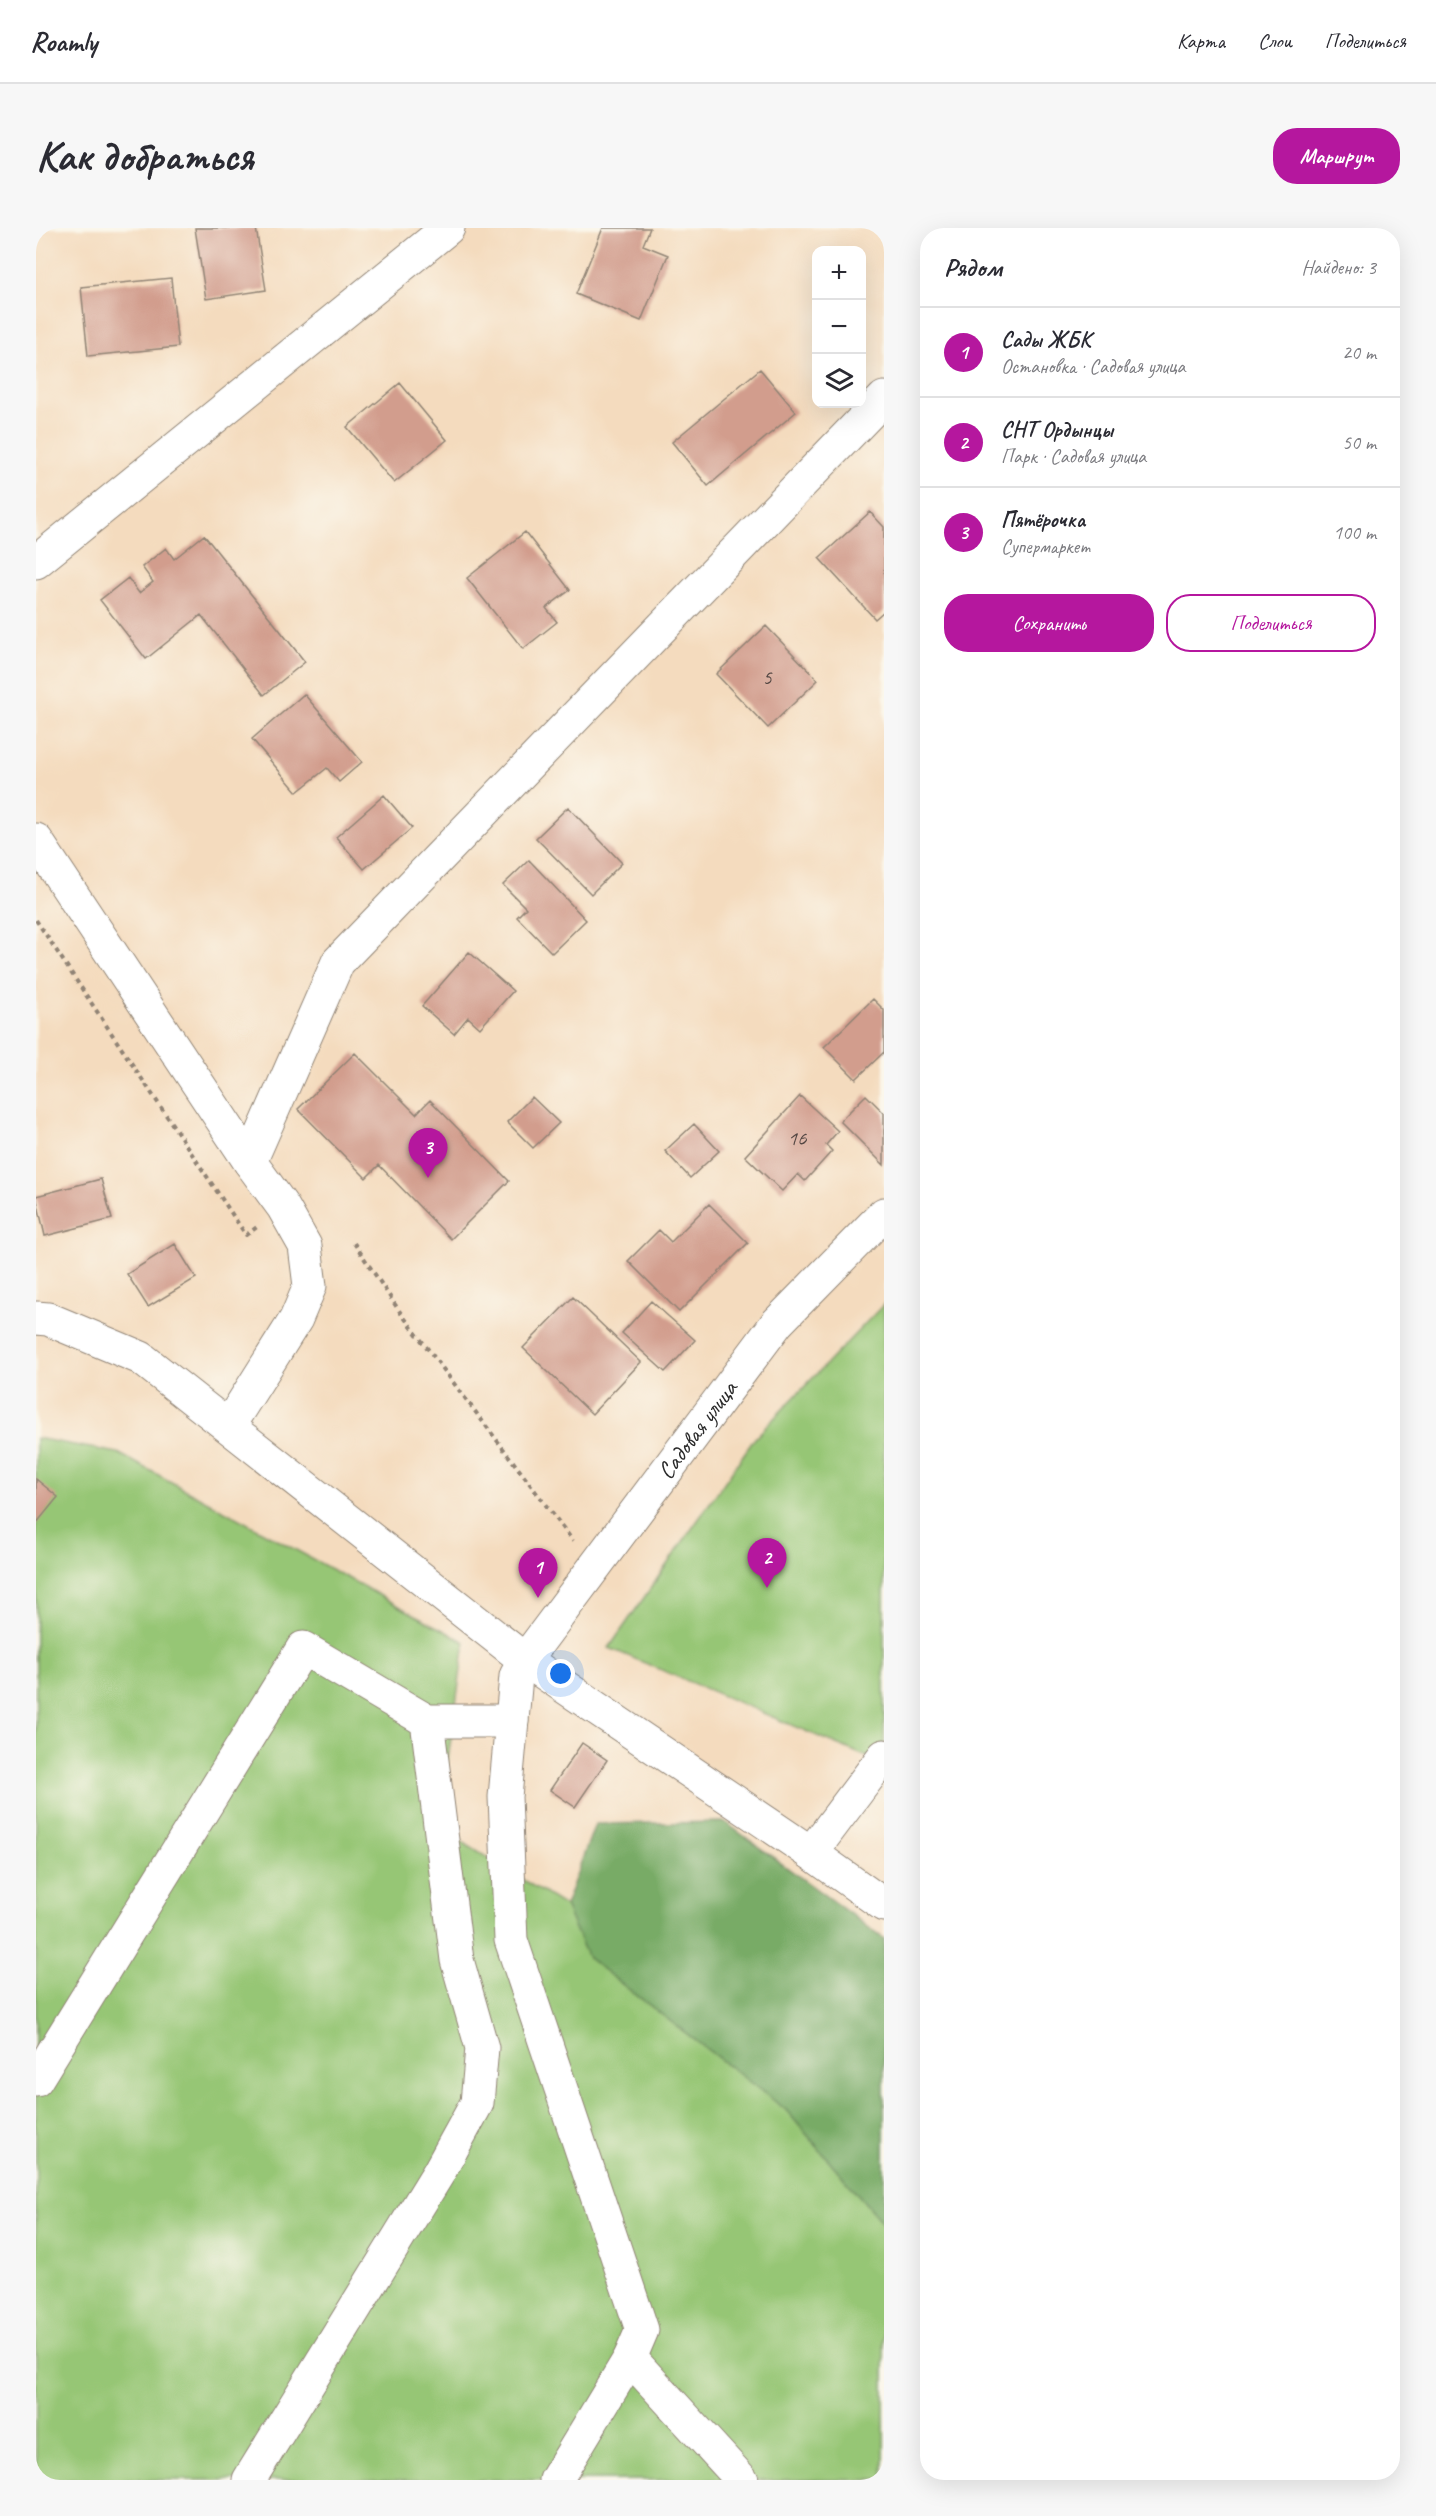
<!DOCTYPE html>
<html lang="ru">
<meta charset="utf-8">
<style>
body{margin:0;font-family:Caveat,sans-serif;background:#f7f7f7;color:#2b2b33}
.controls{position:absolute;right:18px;top:18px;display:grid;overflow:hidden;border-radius:12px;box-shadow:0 6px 24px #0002}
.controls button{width:54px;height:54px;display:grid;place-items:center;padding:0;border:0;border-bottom:2px solid #e1e1e2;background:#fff;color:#2b2b33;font:30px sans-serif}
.you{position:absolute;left:525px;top:1446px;width:21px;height:21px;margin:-15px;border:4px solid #fff;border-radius:50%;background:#1a73e8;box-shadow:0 0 0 9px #1a73e833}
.badge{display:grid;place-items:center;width:39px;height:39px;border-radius:50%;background:#b5179e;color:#fff;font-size:20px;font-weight:700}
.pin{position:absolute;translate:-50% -50px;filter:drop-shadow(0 2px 3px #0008)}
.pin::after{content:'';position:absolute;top:32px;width:21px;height:18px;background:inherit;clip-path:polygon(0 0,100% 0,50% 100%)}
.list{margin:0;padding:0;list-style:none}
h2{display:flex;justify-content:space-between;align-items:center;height:78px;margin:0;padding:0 24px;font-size:26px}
h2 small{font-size:20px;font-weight:400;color:#7c7c81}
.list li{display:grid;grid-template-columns:39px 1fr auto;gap:18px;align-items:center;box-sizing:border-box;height:90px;padding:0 24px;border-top:2px solid #e1e1e2}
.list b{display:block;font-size:22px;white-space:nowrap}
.list p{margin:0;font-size:20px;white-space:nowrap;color:#7c7c81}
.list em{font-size:20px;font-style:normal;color:#7c7c81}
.actions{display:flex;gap:12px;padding:18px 24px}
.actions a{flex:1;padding:14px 0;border:2px solid #b5179e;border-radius:24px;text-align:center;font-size:21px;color:#b5179e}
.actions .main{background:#b5179e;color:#fff}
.icon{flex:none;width:33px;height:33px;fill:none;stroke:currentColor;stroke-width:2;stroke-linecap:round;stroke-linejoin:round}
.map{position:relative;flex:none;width:848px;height:2252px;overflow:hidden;border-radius:24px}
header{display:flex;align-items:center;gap:36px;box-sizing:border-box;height:84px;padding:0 30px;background:#fff;border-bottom:2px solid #e1e1e2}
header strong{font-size:28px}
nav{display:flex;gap:33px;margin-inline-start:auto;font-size:21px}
.intro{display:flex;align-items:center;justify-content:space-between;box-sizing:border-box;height:144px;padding:0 36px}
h1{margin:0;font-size:42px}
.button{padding:15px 27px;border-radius:24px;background:#b5179e;color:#fff;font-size:21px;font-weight:700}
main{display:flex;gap:36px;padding:0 36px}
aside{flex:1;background:#fff;border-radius:24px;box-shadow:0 6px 24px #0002}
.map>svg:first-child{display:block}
.green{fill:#96c675;stroke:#607850;stroke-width:1.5}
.forest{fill:#78ab66;stroke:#526b48;stroke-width:1.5}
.building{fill:#d29d8d}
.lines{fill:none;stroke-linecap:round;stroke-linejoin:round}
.minor-casing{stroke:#908374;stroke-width:35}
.path{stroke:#908374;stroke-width:4;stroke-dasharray:4.5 4.5;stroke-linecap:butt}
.minor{stroke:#fff;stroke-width:33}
.labels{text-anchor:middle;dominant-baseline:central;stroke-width:4.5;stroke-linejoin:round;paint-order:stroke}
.number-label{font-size:21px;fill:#554844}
.street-label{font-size:24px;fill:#2b2b2b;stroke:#fbf7ec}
</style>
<header>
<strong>Roamly</strong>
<nav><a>Карта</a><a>Слои</a><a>Поделиться</a></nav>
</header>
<div class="intro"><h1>Как добраться</h1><a class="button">Маршрут</a></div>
<main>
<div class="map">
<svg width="848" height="2252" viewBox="0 0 848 2252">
<rect width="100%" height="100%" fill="#fbf7ec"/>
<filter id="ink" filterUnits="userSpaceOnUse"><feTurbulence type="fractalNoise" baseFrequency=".0167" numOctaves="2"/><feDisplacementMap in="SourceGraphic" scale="12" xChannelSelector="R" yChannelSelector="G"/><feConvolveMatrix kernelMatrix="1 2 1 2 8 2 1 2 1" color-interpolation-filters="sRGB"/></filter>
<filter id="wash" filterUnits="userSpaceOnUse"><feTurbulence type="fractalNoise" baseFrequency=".008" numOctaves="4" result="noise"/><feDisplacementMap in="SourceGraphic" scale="24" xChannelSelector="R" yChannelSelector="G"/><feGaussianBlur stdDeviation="1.35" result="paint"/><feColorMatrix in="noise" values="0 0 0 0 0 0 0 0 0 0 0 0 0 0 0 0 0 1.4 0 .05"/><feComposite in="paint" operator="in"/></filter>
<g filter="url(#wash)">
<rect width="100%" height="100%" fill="#f4dbbe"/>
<path class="green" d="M848,1076V1536L573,1420L719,1210Z
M0,1210L82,1225L429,1414L402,1599L529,1678L750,1882L848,1979V2252H0Z"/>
<path class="forest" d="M689,1594L848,1711V1997L750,1882L552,1730L529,1678L559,1596Z"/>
<g id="blocks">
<path class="building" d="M159,0H220L230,62L170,71Z
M567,0H614L607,17L632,27L605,93L540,66Z
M135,50L142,119L52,128L45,59Z
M724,141L760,184L672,258L636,214Z
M364,155L411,212L358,255L311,199Z
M834,284L848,299V383L839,391L783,330Z
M489,304L534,362L510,380L521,394L487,421L431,350Z
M168,307L269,434L228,467L165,387L110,431L64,372L92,350L103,365L117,354L106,339L130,320L138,331Z
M730,398L782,452L732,500L680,446Z
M268,466L326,534L303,554L291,540L261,564L216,511Z
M348,567L376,600L328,641L300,609Z
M532,579L586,635L555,666L500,610Z
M493,632L550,692L516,725L481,689L490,680L467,657Z
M433,724L477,763L444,800L432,789L418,806L386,778Z
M837,771L848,782V824L820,851L788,819Z
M319,825L380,886L394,872L473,953L415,1011L343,937L330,950L262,881Z
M830,867L848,885V937L804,893Z
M764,868L802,903L790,917L796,923L769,953L762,946L746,963L709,928Z
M496,869L523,895L497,920L471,894Z
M658,896L683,923L654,950L629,923Z
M65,951L76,991L9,1008L0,968Z
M673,976L712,1015L643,1084L592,1033L623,1002L635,1014Z
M139,1016L160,1050L112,1079L91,1046Z
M537,1069L605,1134L556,1186L487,1120Z
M615,1073L659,1112L629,1144L586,1105Z
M0,1251L22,1269L0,1296Z
M546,1515L571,1532L539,1579L514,1562Z"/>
</g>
</g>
<g filter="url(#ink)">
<use href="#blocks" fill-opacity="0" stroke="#908374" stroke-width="1.5"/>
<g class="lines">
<g class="minor-casing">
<g id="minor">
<path d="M0,334L412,0"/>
<path d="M0,612L214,934L247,979L269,1018L274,1058L260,1091L193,1197"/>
<path d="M214,934L302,734L848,170"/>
<path d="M0,1090L12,1091L105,1130L489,1432L775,1625L848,1677"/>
<path d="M775,1625L848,1528"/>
<path d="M0,1852L267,1420L391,1493H476"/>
<path d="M594,2130L706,2252"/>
<path d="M213,2252L403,1944L441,1875L446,1820L421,1732L391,1493"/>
<path id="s1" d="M520,2252L594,2130L606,2102L475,1712L469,1569L480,1448L489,1432L741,1095L848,986"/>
</g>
</g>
<path class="path" d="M0,692L210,1007L221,999
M318,1015L364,1084L537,1313"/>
<use href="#minor" class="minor"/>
</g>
</g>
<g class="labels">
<g class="number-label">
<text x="731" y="449">5</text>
<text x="761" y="910">16</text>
</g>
<g class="street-label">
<text stroke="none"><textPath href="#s1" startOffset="1155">Садовая улица</textPath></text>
</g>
</g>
</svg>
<div class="controls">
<button>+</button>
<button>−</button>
<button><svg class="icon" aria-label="layers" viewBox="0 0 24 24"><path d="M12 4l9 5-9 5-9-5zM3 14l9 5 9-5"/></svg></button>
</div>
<div class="you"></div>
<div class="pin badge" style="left:502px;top:1370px">1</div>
<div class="pin badge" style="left:731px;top:1360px">2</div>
<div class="pin badge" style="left:392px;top:950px">3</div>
</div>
<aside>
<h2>Рядом<small>Найдено: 3</small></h2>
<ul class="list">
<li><span class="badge">1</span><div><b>Сады ЖБК</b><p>Остановка · Садовая улица</p></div><em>20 m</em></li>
<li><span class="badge">2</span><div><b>СНТ Ордынцы</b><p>Парк · Садовая улица</p></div><em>50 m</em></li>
<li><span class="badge">3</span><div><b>Пятёрочка</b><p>Супермаркет</p></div><em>100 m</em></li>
</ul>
<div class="actions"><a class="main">Сохранить</a><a>Поделиться</a></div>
</aside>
</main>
